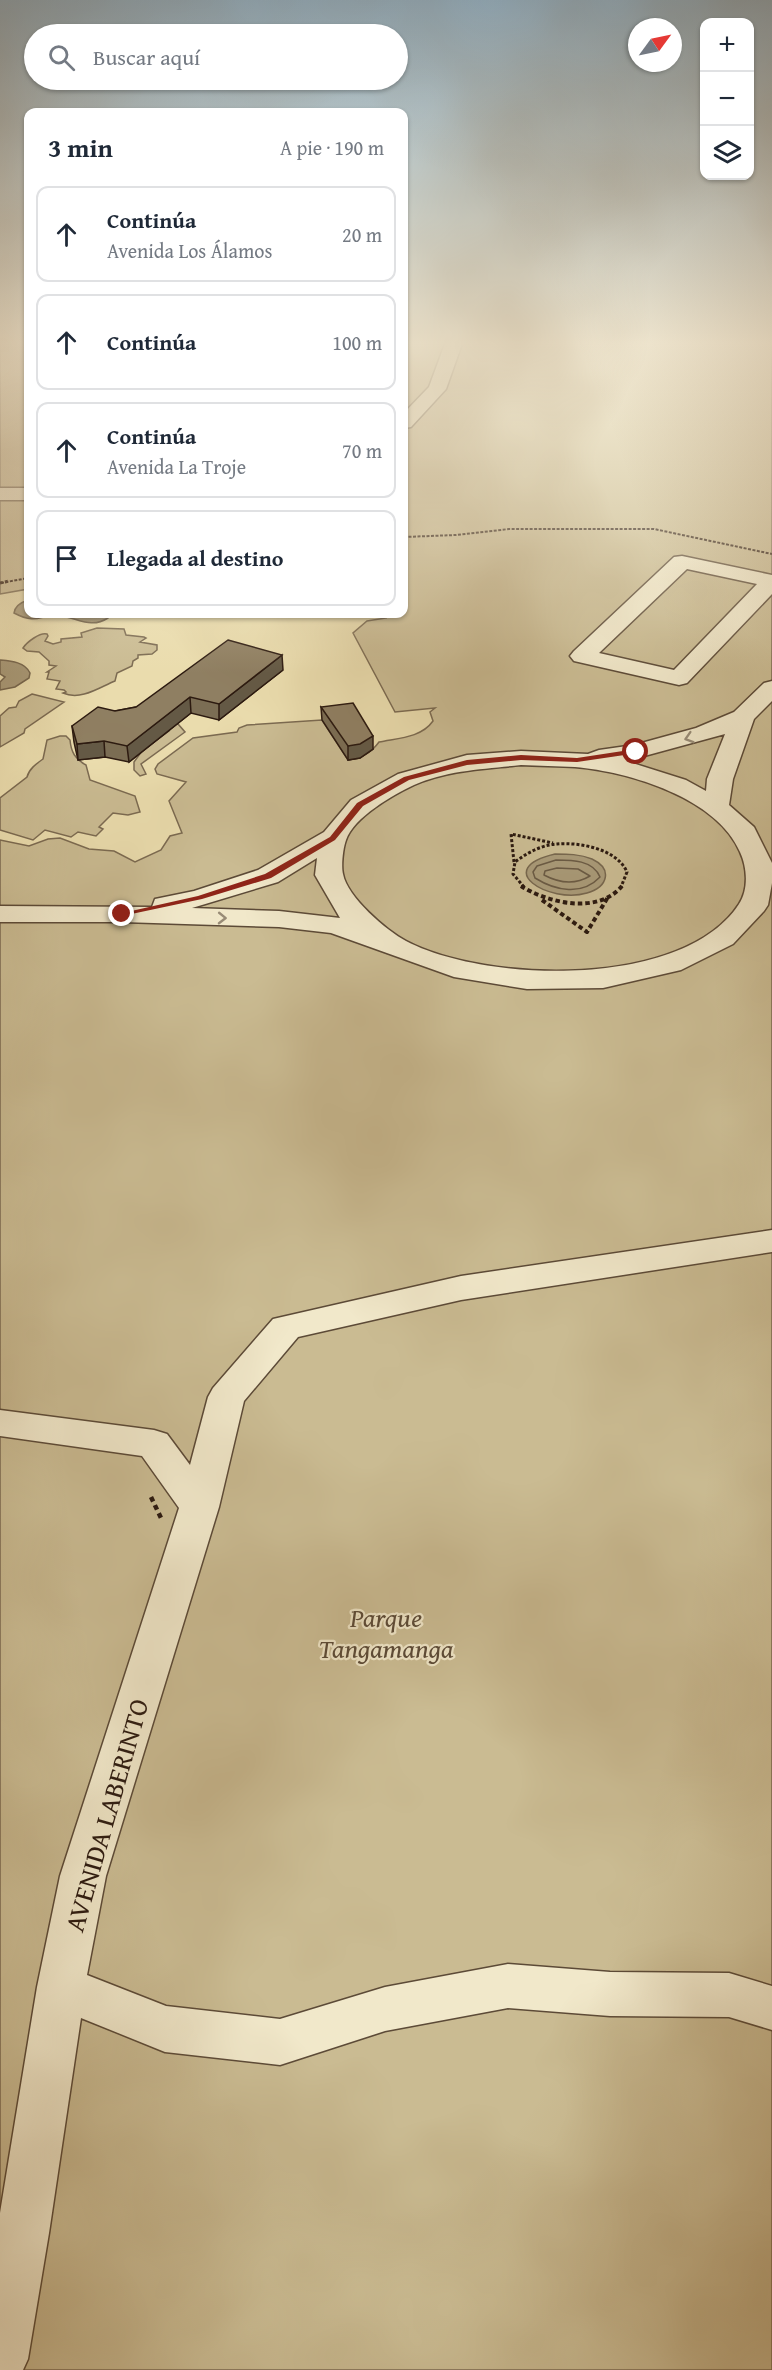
<!DOCTYPE html>
<html lang="es">
<meta charset="utf-8">
<style>
body{margin:0;font-family:"Gentium Book Plus",serif;background:#f6f6f7;color:#1f2937}
.controls{position:absolute;right:18px;top:18px;display:grid;overflow:hidden;border-radius:12px;box-shadow:0 2px 4px #0004}
.controls button{width:54px;height:54px;display:grid;place-items:center;padding:0;border:0;border-bottom:2px solid #e0e1e3;background:#fff;color:#1f2937;font:30px sans-serif}
.compass{position:absolute;left:628px;top:18px;width:54px;height:54px;border-radius:50%;background:#fff;box-shadow:0 2px 4px #0004;rotate:57deg}
.stop{position:absolute;width:18px;height:18px;margin:-14px;border:4px solid #8f2418;border-radius:50%;background:#fff}
.stop.end{background:#8f2418;border-color:#fff;box-shadow:0 2px 6px #0008}
.list{margin:0;padding:0;list-style:none}
h2{display:flex;justify-content:space-between;align-items:center;height:78px;margin:0;padding:0 24px;font-size:26px}
h2 small{font-size:20px;font-weight:400;color:#747a83}
.list li{display:grid;grid-template-columns:39px 1fr auto;gap:18px;align-items:center;box-sizing:border-box;height:96px;margin:0 12px 12px;padding:0 12px;border:2px solid #e0e1e3;border-radius:12px}
.list b{display:block;font-size:22px;white-space:nowrap}
.list p{margin:0;font-size:20px;white-space:nowrap;color:#747a83}
.list em{font-size:20px;font-style:normal;color:#747a83}
.icon{flex:none;width:33px;height:33px;fill:none;stroke:currentColor;stroke-width:2;stroke-linecap:round;stroke-linejoin:round}
.map{position:relative;flex:none;width:772px;height:2370px;overflow:hidden}
.search{position:absolute;background:#fff;box-shadow:0 2px 4px #0004;left:24px;top:24px;width:384px;height:66px;display:flex;align-items:center;gap:15px;box-sizing:border-box;padding:0 21px;border-radius:33px;color:#747a83;font-size:22px}
.panel{position:absolute;background:#fff;box-shadow:0 2px 4px #0004;left:24px;top:108px;width:384px;height:510px;border-radius:12px}
.map>svg:first-child{display:block}
.green{fill:#cabb92;stroke:#7b6a51;stroke-width:1.5}
.water{fill:#a99a78;stroke:#77674e;stroke-width:1.5}
.lines{fill:none;stroke-linecap:round;stroke-linejoin:round}
.shore{stroke:#6a5a44;stroke-width:1.5}
.minor-casing{stroke:#5c4a37;stroke-width:3}
.path-far3{stroke:#2c1a10;stroke-width:2;stroke-dasharray:3 1.5;stroke-linecap:butt}
.path-far2{stroke:#2c1a10;stroke-width:3;stroke-dasharray:3 2;stroke-linecap:butt}
.path-far1{stroke:#2c1a10;stroke-width:4;stroke-dasharray:4.5 3;stroke-linecap:butt}
.path{stroke:#2c1a10;stroke-width:4.5;stroke-dasharray:5 4;stroke-linecap:butt}
.minor{fill:#f1e8ca;fill-rule:evenodd}
.wall{fill:#7b6d54;stroke:#2c1a10;stroke-width:1.5}
.shaded-wall{fill:#645945;stroke:#2c1a10;stroke-width:1.5}
.building{fill:#8f7f62;stroke:#2c1a10;stroke-width:1.5}
.oneway{stroke:#988b76}
.route{fill:#8f2418}
.labels{text-anchor:middle;dominant-baseline:central;stroke-width:4.5;stroke-linejoin:round;paint-order:stroke}
.near-park-label{font-size:27px;font-style:italic;fill:#5b4a37;stroke:#f1e8ca}
.near-street-label{font-size:27px;fill:#2c1a10;stroke:#f1e8ca}
</style>
<div class="map">
<svg width="772" height="2370" viewBox="0 0 772 2370">
<rect width="100%" height="100%" fill="#eadcad"/>
<filter id="stains"><feTurbulence type="fractalNoise" baseFrequency=".00333" numOctaves="4"/><feColorMatrix values="0 0 0 0 .2 0 0 0 0 .09 0 0 0 0 .02 0 0 0 .5 -.17"/></filter>
<radialGradient id="worn" r=".72"><stop offset=".6" stop-color="#630" stop-opacity="0"/><stop offset="1" stop-color="#630" stop-opacity=".3"/></radialGradient>
<path class="green" d="M0,341H28V589L0,594Z
M404,341H772V2370H0V840L29,846L48,839L60,838L89,849L114,851L135,862L161,850L170,836L182,833L169,801L186,782L157,774L155,769L158,764L193,738L237,732L239,728L247,725L322,720L348,760C362,758 371,753 379,742C398,738 421,738 433,721L430,712L435,708L395,712L353,633L367,621L386,618L384,614H404Z
M97,628L124,629L126,635L144,637L146,638L140,642L157,645V650L152,654L138,655V658L133,661L132,666L117,673L115,681C100,687 81,701 63,693L66,692L64,690L56,689L60,681L47,679L49,672H47L56,666L49,665V661L39,652L27,651L23,648C27,642 40,632 47,634L48,636L45,641L53,644L61,642V639L82,637L81,633Z
M32,694L64,702L25,729L24,733L0,747V716L9,708L16,707L19,701Z
M163,720L178,724L185,732L141,764L146,774L140,776L134,770V762L142,751L169,731L156,726Z
M60,736H66L70,740C71,752 75,759 86,765L90,780L135,796L140,812L128,815L113,813L99,827L103,829L96,836L78,832L71,837L45,830L33,840L0,830V798L27,777C29,769 36,764 43,759L47,740Z"/>
<path class="water" d="M28,600V614H107L108,618C91,629 78,618 61,616C40,613 39,626 14,613C15,605 22,602 28,600Z
M0,660C11,661 25,662 30,673L29,678L15,687L0,690V682L5,677L0,674Z
M555,854C567,854 580,854 592,859C613,869 608,887 587,893C549,904 491,869 555,854Z"/>
<g class="lines">
<path class="shore" d="M556,860C572,860 593,860 600,877C582,896 556,891 535,878L533,872L537,866Z
M557,868L578,869L590,876C575,885 559,883 544,875L545,871Z"/>
<g class="minor-casing">
<path id="minor" d="M446,341H463L446,389L411,427L404,428V413L429,387Z
M0,488H28V500H0Z
M682,556L772,575V594L687,683L679,685L574,661L570,656L574,651L674,557ZM687,569L757,584L674,670L599,653Z
M772,681V701L754,719L733,779L729,805L754,827L772,863V883L768,905L764,911L733,944L681,970L603,988L527,989L454,977L331,933L279,927L122,922H0V906L152,907L155,899L194,891L258,870L324,832L351,800L398,774L467,755L521,751L588,754L599,750L634,745L696,728L734,712L764,683ZM725,734L707,779L706,791L686,780L626,761ZM521,765C539,766 557,766 575,767C630,772 717,798 740,852C747,867 749,889 739,904C684,989 486,983 406,941C387,931 347,897 343,874C341,866 343,848 346,840C354,817 393,795 414,785C447,770 486,769 521,765ZM317,858L315,875L340,918L279,911L192,908L278,882Z
M772,1230V1252L461,1300L298,1337L244,1401L219,1507L106,1876L87,1975L166,2006L280,2019L385,1987L508,1964L610,1972L729,1973L772,1986V2030L729,2017L610,2016L508,2008L385,2031L280,2065L165,2052L81,2018L49,2233L28,2359L23,2370H0V2213L37,1987L60,1876L179,1508L142,1456L0,1436V1410L154,1430L167,1434L190,1465L208,1397L213,1388L273,1319L461,1276Z"/>
</g>
<path class="path-far3" d="M404,537L456,535L509,529H654L772,554
M1,583L28,578"/>
<path class="path-far2" d="M0,583L9,581
M514,862L511,834L553,843
M524,887L513,874L515,862C527,853 541,845 557,844C580,842 617,849 627,872L621,887"/>
<path class="path-far1" d="M521,886C548,903 598,915 622,886
M542,900L587,932L608,897"/>
<path class="path" d="M151,1497L161,1518"/>
<use href="#minor" class="minor"/>
</g>
<path class="wall" d="M283,670L219,720L191,713L129,762L105,757L78,760L74,742L72,726L115,711L136,707Z
M321,707L373,749L360,758L348,760L322,720Z"/>
<path class="shaded-wall" d="M282,655L283,670L219,720V704Z
M190,697L191,713L129,762L127,746Z
M373,736V749L360,758L348,760V746Z
M104,741L105,757L78,760L77,744Z"/>
<path class="building" d="M228,640L282,655L219,704L190,697L127,746L104,741L77,744L72,726L98,707L115,711L136,707Z
M353,703L373,736L360,744L348,746L321,707Z"/>
<defs><path id="oneway-chevron" d="M-2-3.5L2.5 0L-2 3.5" fill="none" stroke-width="1.6" stroke-linecap="round" stroke-linejoin="round" transform="scale(1.5)"/></defs>
<g class="oneway">
<use href="#oneway-chevron" transform="translate(689 738) rotate(163)"/>
<use href="#oneway-chevron" transform="translate(222 918) rotate(1)"/>
</g>
<linearGradient id="sky" x2="0" y2="1"><stop stop-color="#8faabb"/><stop offset="0.51" stop-color="#f6efda"/><stop offset="1" stop-color="#f6efda" stop-opacity="0"/></linearGradient>
<rect width="772" height="673" fill="url(#sky)"/>
<path class="route" d="M636,749L638,753L577,762L521,760L467,765L409,780L363,806L335,840L271,878L202,899L122,916L118,914L198,896L265,874L330,837L357,803L404,777L467,760L521,755L577,758Z"/>
<g class="labels">
<g class="near-park-label">
<text x="386" y="1617">Parque<tspan x="386" dy="31">Tangamanga</tspan></text>
</g>
<g class="near-street-label">
<text transform="translate(106 1815) rotate(-74)">AVENIDA LABERINTO</text>
</g>
</g>
<rect width="100%" height="100%" filter="url(#stains)"/>
<rect width="100%" height="100%" fill="url(#worn)"/>
</svg>
<div class="controls">
<button>+</button>
<button>−</button>
<button><svg class="icon" aria-label="layers" viewBox="0 0 24 24"><path d="M12 4l9 5-9 5-9-5zM3 14l9 5 9-5"/></svg></button>
</div>
<svg class="compass" viewBox="-18 -18 36 36"><path d="M0-13l5 13h-10z" fill="#e53935"/><path d="M0 13l5-13h-10z" fill="#747a83"/></svg>
<div class="stop" style="left:636px;top:752px"></div>
<div class="stop end" style="left:122px;top:914px"></div>
<div class="search"><svg class="icon" aria-label="search" viewBox="0 0 24 24"><circle cx="10" cy="10" r="6"/><path d="M15 15l6 6"/></svg>Buscar aquí</div>
<section class="panel">
<h2>3 min<small>A pie · 190 m</small></h2>
<ul class="list">
<li><svg class="icon" aria-label="ahead" viewBox="0 0 24 24"><path d="M12 20V5M6 11l6-6 6 6"/></svg><div><b>Continúa</b><p>Avenida Los Álamos</p></div><em>20 m</em></li>
<li><svg class="icon" aria-label="ahead" viewBox="0 0 24 24"><path d="M12 20V5M6 11l6-6 6 6"/></svg><div><b>Continúa</b></div><em>100 m</em></li>
<li><svg class="icon" aria-label="ahead" viewBox="0 0 24 24"><path d="M12 20V5M6 11l6-6 6 6"/></svg><div><b>Continúa</b><p>Avenida La Troje</p></div><em>70 m</em></li>
<li><svg class="icon" aria-label="arrive" viewBox="0 0 24 24"><path d="M6 21V4h12l-3 4 3 4H6"/></svg><div><b>Llegada al destino</b></div></li>
</ul>
</section>
</div>
